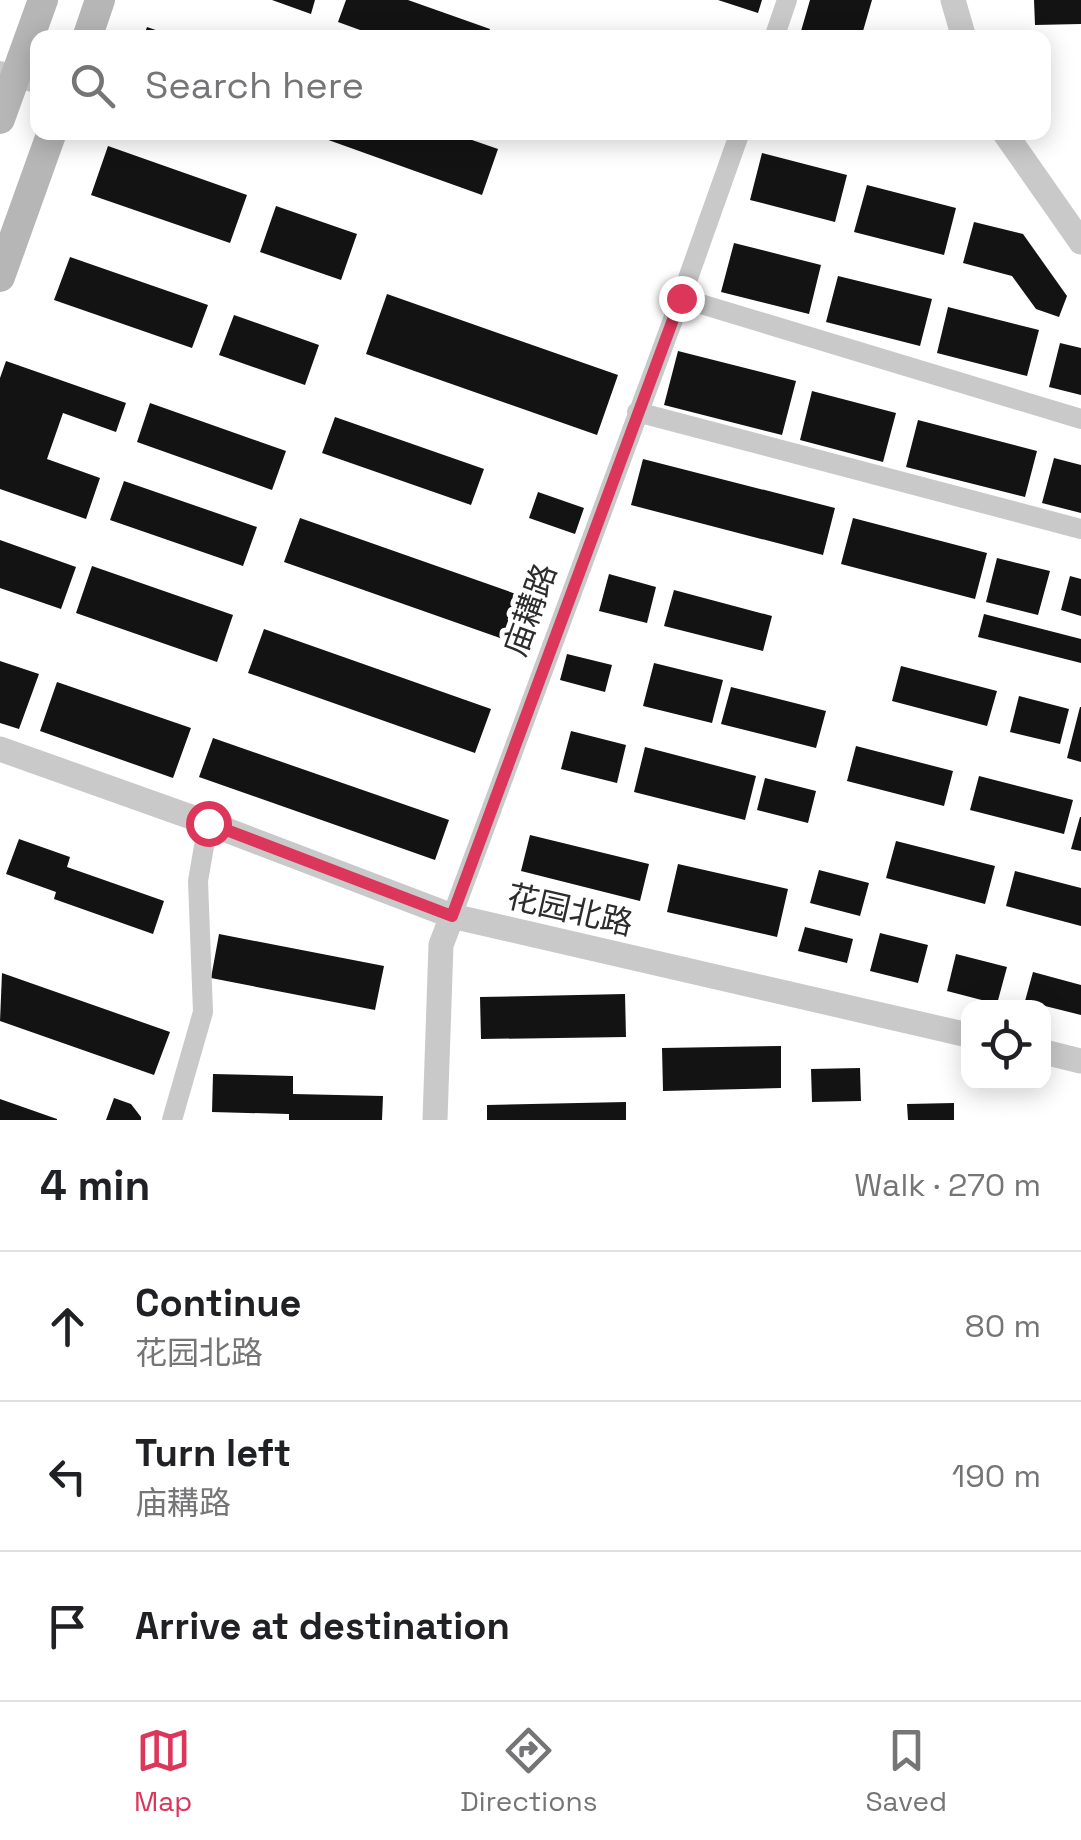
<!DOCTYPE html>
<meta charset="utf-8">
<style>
body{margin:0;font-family:"Space Grotesk","Noto Sans SC",sans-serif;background:#f6f6f6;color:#202124}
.controls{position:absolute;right:30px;bottom:30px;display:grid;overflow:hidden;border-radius:20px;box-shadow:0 5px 25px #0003}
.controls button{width:90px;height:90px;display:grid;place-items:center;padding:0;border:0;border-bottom:2px solid #e0e0e0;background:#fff;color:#202124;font:50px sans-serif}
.stop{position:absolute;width:30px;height:30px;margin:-22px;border:8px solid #dc365a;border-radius:50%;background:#fff}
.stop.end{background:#dc365a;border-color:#fff;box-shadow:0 2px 10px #0008}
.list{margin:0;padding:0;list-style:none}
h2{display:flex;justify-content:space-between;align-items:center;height:130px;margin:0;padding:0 40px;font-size:42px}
h2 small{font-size:32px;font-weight:400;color:#757577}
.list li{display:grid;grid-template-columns:65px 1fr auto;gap:30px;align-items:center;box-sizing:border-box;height:150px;padding:0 40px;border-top:2px solid #e0e0e0}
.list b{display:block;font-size:38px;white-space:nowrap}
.list p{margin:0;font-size:32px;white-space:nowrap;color:#757577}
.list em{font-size:32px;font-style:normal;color:#757577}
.icon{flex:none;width:55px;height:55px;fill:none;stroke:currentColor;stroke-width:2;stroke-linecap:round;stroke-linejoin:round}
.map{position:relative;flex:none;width:1081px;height:1120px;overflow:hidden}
.search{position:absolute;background:#fff;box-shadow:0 5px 25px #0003;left:30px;right:30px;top:30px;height:110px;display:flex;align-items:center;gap:25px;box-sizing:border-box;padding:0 35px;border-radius:20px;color:#757577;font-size:38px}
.sheet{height:580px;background:#fff}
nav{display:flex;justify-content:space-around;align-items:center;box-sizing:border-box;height:140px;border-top:2px solid #e0e0e0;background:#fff;font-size:28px;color:#757577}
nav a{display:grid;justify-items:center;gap:5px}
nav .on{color:#dc365a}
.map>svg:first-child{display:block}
.building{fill:#131313}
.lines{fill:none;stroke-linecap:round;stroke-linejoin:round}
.minor{stroke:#c9c9c9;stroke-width:20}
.tertiary{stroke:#c9c9c9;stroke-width:25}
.secondary{stroke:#b6b6b6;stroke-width:30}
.route{stroke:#dc365a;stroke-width:12}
.labels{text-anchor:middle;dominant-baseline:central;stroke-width:10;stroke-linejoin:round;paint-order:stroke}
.street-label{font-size:32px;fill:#2c2c2c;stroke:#fff}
</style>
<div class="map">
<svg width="1081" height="1120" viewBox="0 0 1081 1120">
<rect width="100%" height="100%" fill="#fff"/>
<path class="building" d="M272,0H315L311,14Z
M346,0H408L490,29L487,38H382L338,22Z
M718,0H762L758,13Z
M810,0H872L861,38H799Z
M1034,0H1081V24L1035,25Z
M147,27L176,37V38H143Z
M306,132H449L498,149L482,195Z
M108,146L247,195L230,243L91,195Z
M762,153L847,175L835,222L750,200Z
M867,185L956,208L944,255L854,232Z
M276,206L357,234L341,280L260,252Z
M974,222L1023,234L1067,296L1059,317L1036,309L1012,276L963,263Z
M734,243L821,265L809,314L721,292Z
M70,257L208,305L192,348L54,300Z
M838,276L932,299L920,346L826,322Z
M387,294L618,375L597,435L366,354Z
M948,307L1039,330L1027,376L937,353Z
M234,315L319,345L305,385L219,355Z
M1060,343L1081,348V395L1049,387Z
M678,351L796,381L782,435L664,405Z
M6,361L126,403L116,432L63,413L47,459L100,478L86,519L0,489V378Z
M812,391L896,413L883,462L800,440Z
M150,403L286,451L272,490L137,442Z
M335,417L484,469L471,505L322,453Z
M918,420L1037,451L1025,497L906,467Z
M1054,458L1081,465V513L1042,503Z
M643,459L835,508L823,555L631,505Z
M124,481L257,527L243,566L110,520Z
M538,492L584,508L575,534L529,518Z
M300,518L536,601L520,645L284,562Z
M853,518L987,553L975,599L841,564Z
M0,540L76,567L61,609L0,588Z
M997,558L1050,571L1038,615L986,602Z
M92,566L233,615L217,662L76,613Z
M609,574L656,587L647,623L599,611Z
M1070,576L1081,579V616L1061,610Z
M674,590L772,616L763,651L664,626Z
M984,614L1081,639V663L978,637Z
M264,629L491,709L475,753L248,673Z
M567,654L612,665L605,692L560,680Z
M0,661L39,674L19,729L0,723Z
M654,663L723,680L712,723L643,706Z
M901,666L997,691L987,726L892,701Z
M57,682L191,728L173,778L40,731Z
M731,687L826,711L816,748L721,724Z
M1019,696L1069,709L1060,744L1010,732Z
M1080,707H1081V762L1067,758Z
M571,731L626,745L617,783L561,769Z
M213,738L449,820L435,860L199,777Z
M856,746L953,771L944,806L847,781Z
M645,747L756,776L745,820L634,792Z
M979,776L1073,800L1064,834L970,810Z
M765,778L816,791L808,823L757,810Z
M1080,817H1081V851L1071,849Z
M530,835L649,864L640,901L521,871Z
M19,839L70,857L67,867L164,901L153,934L54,899L56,892L6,874Z
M896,841L995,866L985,904L886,878Z
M678,864L788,889L777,937L667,912Z
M819,870L869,883L860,916L810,903Z
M1015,871L1081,888V926L1006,906Z
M805,927L853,939L847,963L798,951Z
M880,933L928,945L918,983L870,971Z
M219,934L384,966L375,1010L211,978Z
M956,954L1007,967L997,1004L947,991Z
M1033,972L1081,985V1015L1025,1001Z
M2,973L170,1032L154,1075L0,1021Z
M625,994L626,1037L481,1039L480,997Z
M781,1046V1088L663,1091L662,1048Z
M860,1068L861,1101L812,1102L811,1069Z
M213,1074L293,1076V1094L383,1096L382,1120H289V1114L212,1112Z
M114,1098L131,1104L141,1117V1120H106Z
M0,1099L57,1119V1120H0Z
M626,1102V1120H487V1105Z
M954,1103V1120H908L907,1104Z"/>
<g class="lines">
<path class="minor" d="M774,38L787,0
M0,71L38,84
M681,298L1081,419
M637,412L1081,529
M452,916L681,298L740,132
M172,1120L203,1012L198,881L208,823"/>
<path class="tertiary" d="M953,0L964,38
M1004,132L1081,242
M0,749L208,823L452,916L968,1035
M1044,1052L1081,1061
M435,1120L441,945L452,916"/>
<path class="secondary" d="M87,38L100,0
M0,119L43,0
M0,277L52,132"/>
</g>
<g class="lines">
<path class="route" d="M208,823L452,916L681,298"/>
</g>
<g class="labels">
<g class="street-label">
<text transform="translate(530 610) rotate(-70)">庙耩路</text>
<text transform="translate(570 910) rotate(13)">花园北路</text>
</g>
</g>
</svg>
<div class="controls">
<button><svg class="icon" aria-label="locate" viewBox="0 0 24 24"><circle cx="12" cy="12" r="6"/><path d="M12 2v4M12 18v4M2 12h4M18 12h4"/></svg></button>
</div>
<div class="stop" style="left:208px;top:823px"></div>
<div class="stop end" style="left:681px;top:298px"></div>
<div class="search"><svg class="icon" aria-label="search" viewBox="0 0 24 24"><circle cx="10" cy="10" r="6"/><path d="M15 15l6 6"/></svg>Search here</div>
</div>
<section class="sheet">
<h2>4 min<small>Walk · 270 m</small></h2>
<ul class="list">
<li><svg class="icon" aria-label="ahead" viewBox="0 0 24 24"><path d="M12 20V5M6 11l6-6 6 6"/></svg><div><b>Continue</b><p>花园北路</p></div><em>80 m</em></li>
<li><svg class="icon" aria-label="left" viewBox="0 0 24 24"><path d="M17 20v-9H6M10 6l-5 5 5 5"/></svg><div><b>Turn left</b><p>庙耩路</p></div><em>190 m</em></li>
<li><svg class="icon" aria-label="arrive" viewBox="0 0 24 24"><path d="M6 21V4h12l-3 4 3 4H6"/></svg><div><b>Arrive at destination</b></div></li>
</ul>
</section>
<nav>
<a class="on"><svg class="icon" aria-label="map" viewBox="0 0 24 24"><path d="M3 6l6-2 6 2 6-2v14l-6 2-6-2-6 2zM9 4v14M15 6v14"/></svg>Map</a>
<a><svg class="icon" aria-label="directions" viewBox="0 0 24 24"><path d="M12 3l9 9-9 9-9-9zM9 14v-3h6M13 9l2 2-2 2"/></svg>Directions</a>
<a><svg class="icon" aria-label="saved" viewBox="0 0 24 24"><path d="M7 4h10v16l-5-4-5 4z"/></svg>Saved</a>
</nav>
